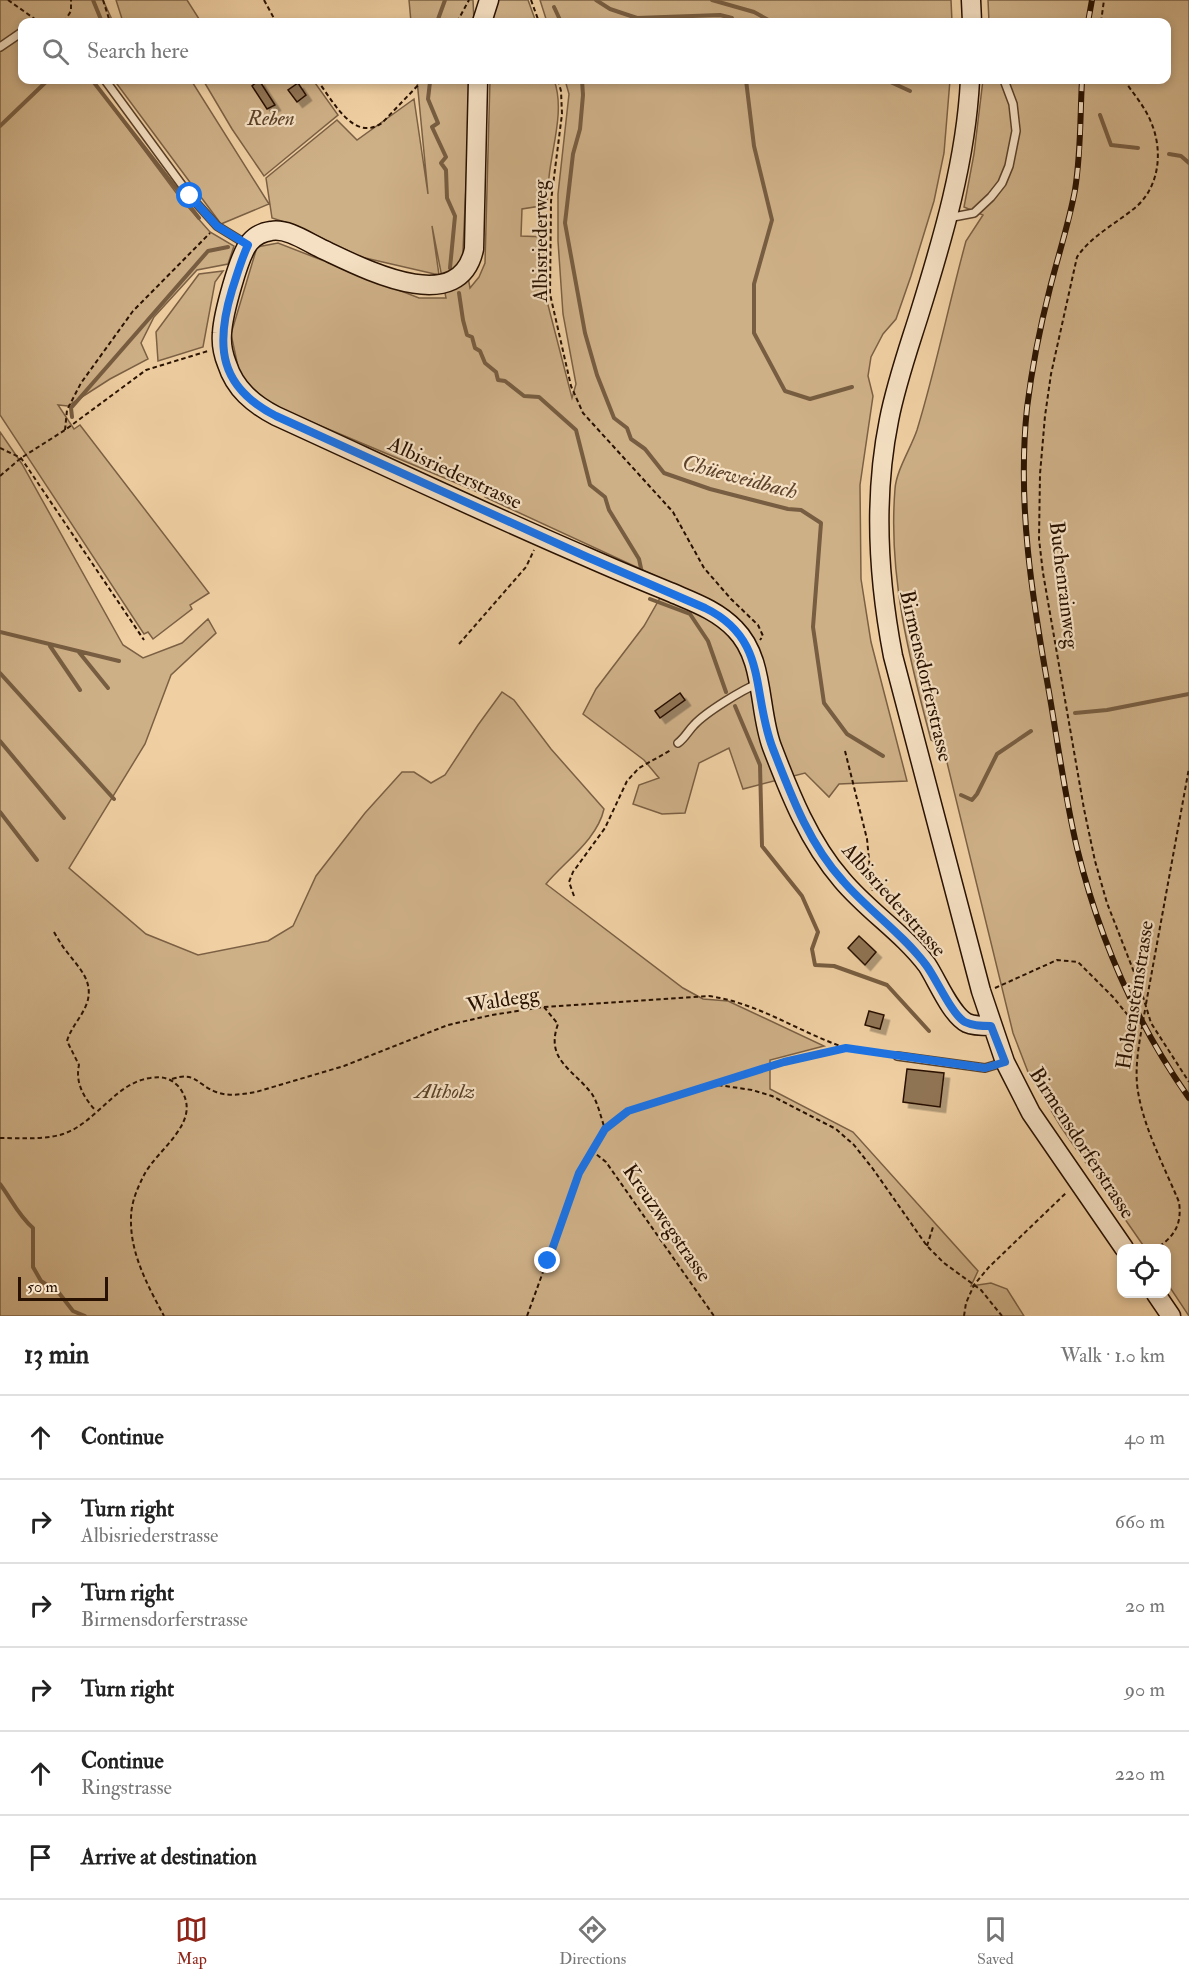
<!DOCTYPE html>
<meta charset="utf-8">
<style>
body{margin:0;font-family:"IM FELL Double Pica",serif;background:#f2f2f2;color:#222}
.controls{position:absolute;right:18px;bottom:18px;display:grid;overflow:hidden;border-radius:12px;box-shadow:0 3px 9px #0003}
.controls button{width:54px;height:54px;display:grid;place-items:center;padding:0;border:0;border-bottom:2px solid #e0e0e0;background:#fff;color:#222;font:30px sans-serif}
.scale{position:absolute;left:18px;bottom:15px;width:90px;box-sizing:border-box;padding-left:6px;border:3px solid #281100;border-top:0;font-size:16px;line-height:21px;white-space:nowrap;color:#281100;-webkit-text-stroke:4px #f5e0c3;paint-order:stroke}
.stop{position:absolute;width:18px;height:18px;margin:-14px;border:4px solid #1a73e8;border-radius:50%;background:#fff}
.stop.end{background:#1a73e8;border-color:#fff;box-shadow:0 2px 6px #0008}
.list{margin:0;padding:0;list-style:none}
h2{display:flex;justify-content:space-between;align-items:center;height:78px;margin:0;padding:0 24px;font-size:26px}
h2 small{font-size:20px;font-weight:400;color:#767676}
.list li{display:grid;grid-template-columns:39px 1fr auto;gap:18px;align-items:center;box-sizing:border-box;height:84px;padding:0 24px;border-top:2px solid #e0e0e0}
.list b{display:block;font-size:22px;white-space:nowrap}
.list p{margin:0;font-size:20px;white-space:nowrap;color:#767676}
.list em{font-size:20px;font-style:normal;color:#767676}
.icon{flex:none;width:33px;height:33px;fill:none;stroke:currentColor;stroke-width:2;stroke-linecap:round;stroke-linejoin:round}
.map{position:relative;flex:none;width:1189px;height:1316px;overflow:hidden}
.search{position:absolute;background:#fff;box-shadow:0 3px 9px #0003;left:18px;right:18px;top:18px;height:66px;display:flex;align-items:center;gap:15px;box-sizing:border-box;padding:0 21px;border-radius:12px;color:#767676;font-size:22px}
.sheet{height:582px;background:#fff}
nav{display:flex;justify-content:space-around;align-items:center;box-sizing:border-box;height:84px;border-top:2px solid #e0e0e0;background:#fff;font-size:16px;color:#767676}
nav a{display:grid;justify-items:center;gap:3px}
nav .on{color:#8f2418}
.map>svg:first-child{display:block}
.green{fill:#ceb087;stroke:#7b6044;stroke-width:1.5}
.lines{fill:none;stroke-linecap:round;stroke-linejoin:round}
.stream{stroke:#775d41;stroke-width:4}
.building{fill:#907455;stroke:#281100;stroke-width:1.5;filter:url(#shadow)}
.lane-casing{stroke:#5a4129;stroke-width:10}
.secondary-casing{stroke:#281100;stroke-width:21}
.path{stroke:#281100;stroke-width:2;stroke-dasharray:4.5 3;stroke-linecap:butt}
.lane{stroke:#f5e0c3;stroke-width:7}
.secondary{stroke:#f5e0c3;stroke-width:18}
.rail-casing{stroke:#281100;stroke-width:6}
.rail{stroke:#f5e0c3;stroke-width:4;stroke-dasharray:11;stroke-linecap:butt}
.route{stroke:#1a73e8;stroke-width:8}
.labels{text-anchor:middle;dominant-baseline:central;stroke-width:4.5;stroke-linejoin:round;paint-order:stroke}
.park-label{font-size:21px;font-style:italic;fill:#5a4128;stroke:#f5e0c3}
.street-label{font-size:21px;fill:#281100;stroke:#f5e0c3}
.water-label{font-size:22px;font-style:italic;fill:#5d432b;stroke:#f5e0c3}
</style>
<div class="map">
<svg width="1189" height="1316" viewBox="0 0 1189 1316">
<defs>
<filter id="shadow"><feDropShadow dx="5.5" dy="5.5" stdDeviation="0" flood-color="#0004"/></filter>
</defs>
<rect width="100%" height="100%" fill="#f0d0a3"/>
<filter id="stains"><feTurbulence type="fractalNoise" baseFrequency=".00333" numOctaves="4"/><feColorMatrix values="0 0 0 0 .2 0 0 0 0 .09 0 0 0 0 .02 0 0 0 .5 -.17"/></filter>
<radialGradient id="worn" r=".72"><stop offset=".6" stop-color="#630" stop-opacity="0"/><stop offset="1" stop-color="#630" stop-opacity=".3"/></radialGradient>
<path class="green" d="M0,0H103L113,22H22V80H92L180,198L210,232L234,246L228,264L197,270L154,317L141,343L148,359L110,379L68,406L58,405L74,429L80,425L209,593L190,605L192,609L153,639L148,632L144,634L0,415Z
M116,0H187L201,22H123Z
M409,0H473L474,22H411Z
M498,0H528L536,22H493L495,7Z
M540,0H951L952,22H547Z
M988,0H1189V1316L1167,1283L1166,1248H1145L1061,1127L1028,1072L1013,1033L943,746L931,740C909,658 888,575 895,489C896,471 911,448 917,430C936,368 949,303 966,241L983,215L964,207L974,154L983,80H1166V22H989Z
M114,80H191L269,204L221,224Z
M203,80H313L338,115L264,176L232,129Z
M417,80H471L463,250L470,288L479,277L485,263L490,80H554C565,109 552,147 549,177C548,186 548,196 547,205L522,209L521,236L546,237L548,305L572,398L576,384L563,314L558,241V194L569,94L565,80H950L944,153L934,201L911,276L896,319L883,334L871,357L868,376L873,396L860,485L861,579L871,642L907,781L839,784L829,797L805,773L743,789L729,748L699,763L685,813L662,814L633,804L639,785L659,778L644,760L583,714L596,689L644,626L669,582L485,497V495L271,405L240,376L231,334L257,247L278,243L419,298H446L432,226L439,275L361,257L297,226L272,218L266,178L337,120L357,140L414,99L428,194Z
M223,271L215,282L203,347L158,361L156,332L199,274Z
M0,432L22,464L123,645L143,658L182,643L208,619L216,633L171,675L145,744L69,868L146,934L198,955L268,941L293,926L316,876L365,813L402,772H414L431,783L445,775L478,725L502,692L514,700L551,749L604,809C597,840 565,861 546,884L683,988L703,999L728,1001L824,1046L770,1060V1089L853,1132L978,1271L971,1286L991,1283L1007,1289L1024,1316H0Z"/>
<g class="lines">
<path class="stream" d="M93,0L102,22
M596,0L610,9L637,18L720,15L732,18L733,22
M712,0L754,12L772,22
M554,7L561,22
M437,22L445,0
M92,80L199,218
M582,80L583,95L580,129L573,154L565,223L585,333L597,375L614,418L627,428L631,439L645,449L664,473L710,489L788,509L801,510L821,523L813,627L824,703L847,734L883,756
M746,80L754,146L772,220L754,284V333L785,391L810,399L852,387
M886,80L910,91
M430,82L428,99L438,123L432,127L446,157L441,163L446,170L447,198L455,216L450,268
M1100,115L1111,145L1138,148
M0,126L48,80
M1169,154L1181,156L1189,163
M459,293L463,320L467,335L472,337L475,348L480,351L485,363L496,372L498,380L505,381L524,396L539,397L576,430L590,485L605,497L609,510L639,559L642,573
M72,417L71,408L208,251L228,247
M650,599L690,614L708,641L726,692
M0,632L119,661
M50,646L80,690
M78,651L108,688
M0,673L114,799
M735,706L760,765L762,846L802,896L818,932L812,949L815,965L834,966L887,985L929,1031
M1075,713L1107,710L1189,694
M0,741L64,818
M961,795L972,800L977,794L997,754L1031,731
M0,812L37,860
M0,1184C12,1200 18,1215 33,1228V1267L41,1281L59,1293L73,1311L85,1316"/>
</g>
<path class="building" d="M259,80L275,105L267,109L252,86Z
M298,83L306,95L297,102L288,90Z
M680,693L685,700L660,718L655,711Z
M859,936L876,952L865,965L848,948Z
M869,1011L884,1015L880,1029L865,1025Z
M907,1069L944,1073L940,1107L903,1102Z"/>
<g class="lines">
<g class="lane-casing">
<path id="lane" d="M0,47L22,32
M105,80L190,196L217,226L248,245
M948,218L974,213L991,197L1002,183L1009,166L1016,131L1013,104L1004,80
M678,743C685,738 688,731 694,725C706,712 742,690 759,683
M897,1056L985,1068L1005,1062"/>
</g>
<g class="secondary-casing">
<path id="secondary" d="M971,0L972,22
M482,22L489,0
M478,80L474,249C459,320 361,267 322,249C307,242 288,228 271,231C263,232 255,236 250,242C239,254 223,315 222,333C221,344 223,354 227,364C235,389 253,404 276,416C379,463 482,512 587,557C614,569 643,581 670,592C693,602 717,610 735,629C765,659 758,710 772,747C790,794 809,842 842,880C868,911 903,933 927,965C937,980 951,1015 967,1023C974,1026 983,1026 991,1026
M970,80C966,160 943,238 919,315C908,350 896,384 889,420C873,499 878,578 893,656L981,991L1005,1062L1031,1113L1124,1248
M1156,1294L1171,1316"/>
</g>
<path class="path" d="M8,0L39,22
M103,0L110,22
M264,0L276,22
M531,0L539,22
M64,22L71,11V0
M457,22L469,0
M1101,22L1104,0
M317,80C332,99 353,143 382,123L423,80
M558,80L561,91L562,114L551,201L550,294L571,386L583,413L673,512L704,568L731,599L758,625L763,636L760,640
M1124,80C1133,93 1145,107 1151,122C1163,150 1160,186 1136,207C1117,223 1092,235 1077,257L1051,374L1045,416L1040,474L1039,539L1043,573L1084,809L1095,861L1107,903L1141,990L1151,1023L1189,1082
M65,430L67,410L81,383L133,311L210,233
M0,448L21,458L144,640
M0,476L21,458L65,430L146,370L208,351
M459,644L526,567L534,550
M845,751L867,839L872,891
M574,896L569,882L573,872L605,828L627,781L639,768L671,750
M54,932C58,939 62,946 67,952C79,968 94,981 87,1003C82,1017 71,1027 67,1041L79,1065C75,1083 84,1098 96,1111
M995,988L1057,960L1078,962L1113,997L1131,1019L1143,1024
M1146,1004L1189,768
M544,1007L558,1024C545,1060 573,1069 592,1094C598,1103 601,1118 605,1129
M1145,1010C1141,1034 1135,1059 1137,1084C1141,1123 1164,1166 1179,1202C1182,1224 1175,1236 1157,1248
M172,1079C196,1071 197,1085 216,1092C229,1097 243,1094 256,1092L344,1066L448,1025L492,1015L543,1007L709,996C758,1003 797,1031 843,1047C857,1052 874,1052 889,1054
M718,1085L752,1090L772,1096L836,1129L854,1145L873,1169L927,1246L944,1263L981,1290L1002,1316
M0,1138C20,1138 44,1140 63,1134C96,1123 115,1083 150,1078C162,1076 171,1078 179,1087C205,1121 158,1148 144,1175C137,1189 131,1203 131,1218C130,1254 148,1286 164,1316
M591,1150L606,1162L714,1316
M927,1246L933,1227
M527,1316L579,1173L605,1129L617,1118L628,1111L654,1101L715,1085L784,1062L845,1048
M964,1316L966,1303L974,1285L989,1267L1067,1192"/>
<use href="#lane" class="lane"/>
<use href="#secondary" class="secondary"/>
<g class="rail-casing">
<path id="rail" d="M1088,22L1092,0
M1082,80C1080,117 1081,153 1075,190C1069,223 1058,256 1050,288C1040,327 1032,367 1027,408C1017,504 1032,597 1049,692C1058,744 1065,797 1077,848C1099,938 1136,1023 1189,1098"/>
</g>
<use href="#rail" class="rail"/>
</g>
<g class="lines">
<path class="route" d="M190,196L217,226L248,245C241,260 237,275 232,290C215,346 219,387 276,416L587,557L705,608C769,639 751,693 773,749C791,795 809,844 843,881C869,911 902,933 926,965C936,978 952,1015 965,1022C973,1026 982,1026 991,1026L1005,1062L985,1068L846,1048L784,1062L628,1111L605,1129L579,1173L548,1261"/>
</g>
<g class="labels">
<g class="park-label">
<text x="271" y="118">Reben</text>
<text x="445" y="1091">Altholz</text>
</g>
<g class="street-label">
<text transform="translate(540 241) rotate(-90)">Albisriederweg</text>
<text transform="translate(455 473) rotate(25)">Albisriederstrasse</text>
<text transform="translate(1064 585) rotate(83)">Buchenrainweg</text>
<text transform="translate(926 676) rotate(77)">Birmensdorferstrasse</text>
<text transform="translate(894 900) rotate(48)">Albisriederstrasse</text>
<text transform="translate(1135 995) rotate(-81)">Hohensteinstrasse</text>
<text transform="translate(503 1000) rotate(-10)">Waldegg</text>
<text transform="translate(1082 1143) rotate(57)">Birmensdorferstrasse</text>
<text transform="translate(667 1223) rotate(55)">Kreuzwegstrasse</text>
</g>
<g class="water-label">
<text transform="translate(740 477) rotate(15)">Chüeweidbach</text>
</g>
</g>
<rect width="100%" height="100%" filter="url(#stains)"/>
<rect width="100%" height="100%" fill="url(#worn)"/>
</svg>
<div class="controls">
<button><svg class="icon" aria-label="locate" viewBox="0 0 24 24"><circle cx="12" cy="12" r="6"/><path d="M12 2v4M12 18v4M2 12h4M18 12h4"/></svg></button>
</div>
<div class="scale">50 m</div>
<div class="stop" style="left:190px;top:196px"></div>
<div class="stop end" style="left:548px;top:1261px"></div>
<div class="search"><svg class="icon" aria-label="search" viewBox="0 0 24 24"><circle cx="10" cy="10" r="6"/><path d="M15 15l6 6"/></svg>Search here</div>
</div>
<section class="sheet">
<h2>13 min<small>Walk · 1.0 km</small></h2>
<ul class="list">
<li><svg class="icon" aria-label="ahead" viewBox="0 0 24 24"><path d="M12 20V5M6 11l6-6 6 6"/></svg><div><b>Continue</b></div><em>40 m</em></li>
<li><svg class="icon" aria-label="right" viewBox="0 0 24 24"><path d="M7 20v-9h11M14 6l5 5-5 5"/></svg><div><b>Turn right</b><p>Albisriederstrasse</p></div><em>660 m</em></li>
<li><svg class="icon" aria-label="right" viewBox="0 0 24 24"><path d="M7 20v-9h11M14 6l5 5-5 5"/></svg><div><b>Turn right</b><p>Birmensdorferstrasse</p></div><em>20 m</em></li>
<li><svg class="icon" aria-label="right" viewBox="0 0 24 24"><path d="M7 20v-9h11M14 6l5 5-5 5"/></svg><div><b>Turn right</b></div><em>90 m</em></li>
<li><svg class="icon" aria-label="ahead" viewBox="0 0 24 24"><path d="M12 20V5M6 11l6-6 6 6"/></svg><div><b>Continue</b><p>Ringstrasse</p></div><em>220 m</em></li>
<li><svg class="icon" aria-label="arrive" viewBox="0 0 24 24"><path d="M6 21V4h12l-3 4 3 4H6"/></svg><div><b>Arrive at destination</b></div></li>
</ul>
</section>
<nav>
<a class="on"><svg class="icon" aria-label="map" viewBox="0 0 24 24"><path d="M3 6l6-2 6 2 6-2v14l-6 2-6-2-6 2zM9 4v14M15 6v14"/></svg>Map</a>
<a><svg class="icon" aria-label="directions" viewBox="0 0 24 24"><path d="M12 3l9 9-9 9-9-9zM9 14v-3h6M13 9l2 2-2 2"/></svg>Directions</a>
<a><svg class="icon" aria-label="saved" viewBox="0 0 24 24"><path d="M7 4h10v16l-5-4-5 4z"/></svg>Saved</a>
</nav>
